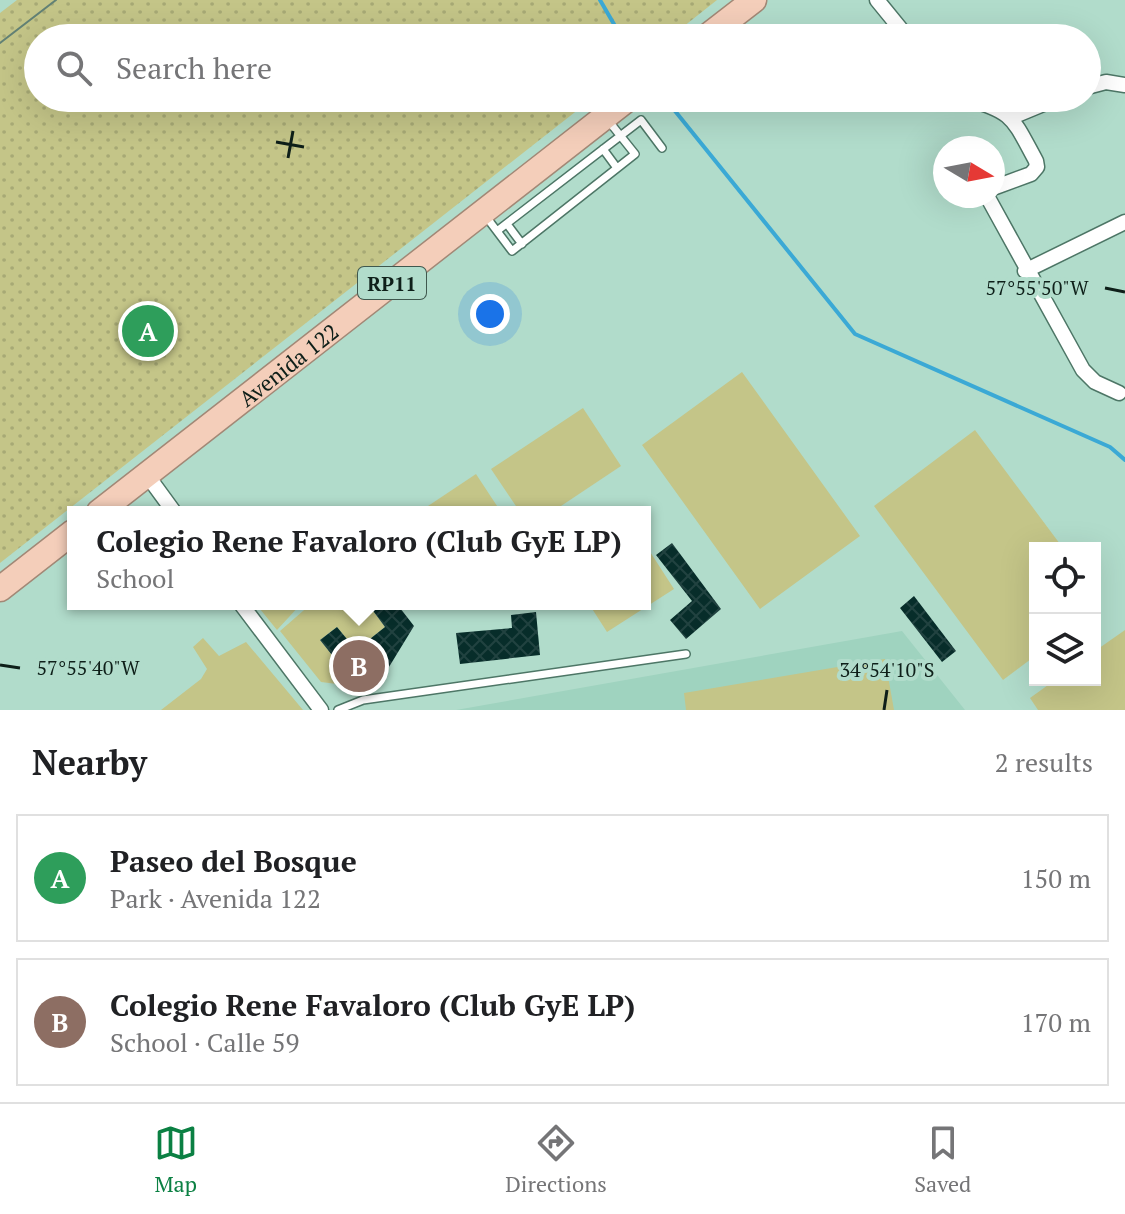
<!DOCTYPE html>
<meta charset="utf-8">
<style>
body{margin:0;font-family:"PT Serif",serif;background:#f6f6f6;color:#202124}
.controls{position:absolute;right:24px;bottom:24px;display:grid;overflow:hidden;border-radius:0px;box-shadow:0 8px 32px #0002}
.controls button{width:72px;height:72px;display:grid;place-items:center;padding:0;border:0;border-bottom:2px solid #e0e0e0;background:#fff;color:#202124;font:40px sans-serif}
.compass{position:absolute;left:933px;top:136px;width:72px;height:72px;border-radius:50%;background:#fff;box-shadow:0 8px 32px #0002;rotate:100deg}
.you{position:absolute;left:490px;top:314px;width:28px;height:28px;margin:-20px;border:6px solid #fff;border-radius:50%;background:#1a73e8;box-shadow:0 0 0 12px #1a73e833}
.badge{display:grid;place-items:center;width:52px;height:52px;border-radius:50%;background:#0b8043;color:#fff;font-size:26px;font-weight:700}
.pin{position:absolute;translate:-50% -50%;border:4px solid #fff;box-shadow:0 2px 8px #0006}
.popup{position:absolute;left:67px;top:506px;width:584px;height:104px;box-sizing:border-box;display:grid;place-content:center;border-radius:0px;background:#fff;filter:drop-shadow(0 2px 6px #0005);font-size:26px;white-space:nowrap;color:#757577}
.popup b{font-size:30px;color:#202124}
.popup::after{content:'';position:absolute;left:50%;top:100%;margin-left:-16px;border:16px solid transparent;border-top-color:#fff}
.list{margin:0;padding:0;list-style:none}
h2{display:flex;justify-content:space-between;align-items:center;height:104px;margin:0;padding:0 32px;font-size:34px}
h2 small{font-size:26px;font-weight:400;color:#757577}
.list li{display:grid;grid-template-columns:52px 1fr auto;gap:24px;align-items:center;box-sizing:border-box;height:128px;margin:0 16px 16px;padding:0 16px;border:2px solid #e0e0e0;border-radius:0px}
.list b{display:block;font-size:30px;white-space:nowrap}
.list p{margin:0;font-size:26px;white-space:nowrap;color:#757577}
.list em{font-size:26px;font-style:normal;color:#757577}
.icon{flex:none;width:44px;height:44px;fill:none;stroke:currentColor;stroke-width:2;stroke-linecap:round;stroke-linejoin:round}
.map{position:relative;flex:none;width:1125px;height:710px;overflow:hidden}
.search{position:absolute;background:#fff;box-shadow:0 8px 32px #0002;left:24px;right:24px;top:24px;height:88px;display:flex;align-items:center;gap:20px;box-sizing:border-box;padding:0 28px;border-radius:44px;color:#757577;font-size:30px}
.sheet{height:392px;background:#fff}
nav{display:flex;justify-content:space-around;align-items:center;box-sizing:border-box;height:112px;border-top:2px solid #e0e0e0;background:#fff;font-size:22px;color:#757577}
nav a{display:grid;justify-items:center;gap:4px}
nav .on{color:#0b8043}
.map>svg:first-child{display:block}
.built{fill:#9fd3bf}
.grass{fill:#c4c588}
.park{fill:url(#park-dots)}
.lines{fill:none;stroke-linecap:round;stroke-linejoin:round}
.stream{stroke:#3ba9d5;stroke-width:4}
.building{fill:url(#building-cross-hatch)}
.service-casing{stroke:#4d7666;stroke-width:10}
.minor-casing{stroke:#4d7666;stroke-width:17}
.trunk-casing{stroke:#a28876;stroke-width:27}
.service{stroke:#fff;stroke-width:7}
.minor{stroke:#fff;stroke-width:14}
.trunk{stroke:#f4ceba;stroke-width:24}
.tram{stroke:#628175;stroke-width:2}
.ticks{fill:none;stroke:#0e1f19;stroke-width:3}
.labels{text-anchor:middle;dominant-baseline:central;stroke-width:8;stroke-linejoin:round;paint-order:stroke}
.shield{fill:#b1dccb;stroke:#3f584e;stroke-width:2}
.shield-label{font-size:20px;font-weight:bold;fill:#0e1f19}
.street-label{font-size:22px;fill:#0e1f19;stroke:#b1dccb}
.ticks-label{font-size:20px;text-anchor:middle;fill:#0e1f19;stroke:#b1dccb;stroke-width:8;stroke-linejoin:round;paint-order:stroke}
</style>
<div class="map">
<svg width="1125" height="710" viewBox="0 0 1125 710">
<defs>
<pattern id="park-dots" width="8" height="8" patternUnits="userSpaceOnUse" patternTransform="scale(2)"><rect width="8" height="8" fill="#c4c588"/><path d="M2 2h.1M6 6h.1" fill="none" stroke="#a7a975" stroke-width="1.8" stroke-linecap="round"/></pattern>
<pattern id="building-cross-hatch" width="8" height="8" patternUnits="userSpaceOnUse" patternTransform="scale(2)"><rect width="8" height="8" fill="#072d2a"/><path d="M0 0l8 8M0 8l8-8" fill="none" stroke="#214240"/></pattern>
</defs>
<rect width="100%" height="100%" fill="#b1dccb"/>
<path class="built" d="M902,631L965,710H456Z"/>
<path class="grass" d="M742,372L860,536L760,609L642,445Z
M583,408L621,466L552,512H520L491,469Z
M975,430L1063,548H1035V656L1003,680L874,506Z
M476,474L501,512H419Z
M645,544L674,589L607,632L589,604H645Z
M266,604H301L277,630L260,609Z
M311,604H368L385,627L356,650L337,627L320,640L348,675L345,685L321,682L280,631Z
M1125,630V710H1038L1030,698L1055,680H1095V651Z
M203,638L219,656L246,642L303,710H161L201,679L207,669L193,647Z
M885,659L894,710H686L684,693Z"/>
<path class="park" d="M17,0H717L669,38H38V98H593L0,563V13Z"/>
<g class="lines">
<path class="stream" d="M600,0L622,38
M671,106L855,334L1110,447L1125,460"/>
</g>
<path class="building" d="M672,543L721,609L686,639L670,620L692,601L656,555Z
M914,596L956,651L942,662L900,608Z
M368,604H397L414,626L378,685L365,678L362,682L348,675L320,640L337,627L356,650L385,627Z
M536,612L540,655L460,664L456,633L512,628L511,615Z"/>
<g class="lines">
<g class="service-casing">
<path id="service" d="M603,149L617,168
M484,214L512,251L635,154L607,119
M507,224L522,244
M497,231L641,120L662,148
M338,710L363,700L686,654"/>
</g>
<g class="minor-casing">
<path id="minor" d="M877,0L908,38
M1087,87L1106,82L1125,85
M965,98C1014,112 1012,117 1036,161L1037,167L1031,174L993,188
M1012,117L1058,98
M987,196L1083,370L1095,382L1119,393
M1025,271L1125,222
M147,475L174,512
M241,604L321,710"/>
</g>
<g class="trunk-casing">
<g id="trunk">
<path d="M705,38L754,0"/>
<path id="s1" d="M99,512L629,98"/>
<path d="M0,589L73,532"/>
</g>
</g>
<use href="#service" class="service"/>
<use href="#minor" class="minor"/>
<use href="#trunk" class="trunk"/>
<path class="tram" d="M0,43L56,0"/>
</g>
<path class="ticks" d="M276,142L304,147M288,158L293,131M1105,288L1125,292M0,665L20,668M884,710L887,690"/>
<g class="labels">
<rect class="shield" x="358" y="267" width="68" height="32" rx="6"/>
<g class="shield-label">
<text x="392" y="283">RP11</text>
</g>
<g class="street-label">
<text stroke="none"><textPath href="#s1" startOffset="240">Avenida 122</textPath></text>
</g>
</g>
<g class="ticks-label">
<text x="1037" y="295">57°55'50"W</text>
<text x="88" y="675">57°55'40"W</text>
<text x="887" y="677">34°54'10"S</text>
</g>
</svg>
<div class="controls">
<button><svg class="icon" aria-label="locate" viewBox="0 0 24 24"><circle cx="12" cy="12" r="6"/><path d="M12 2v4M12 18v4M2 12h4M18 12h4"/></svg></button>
<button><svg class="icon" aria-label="layers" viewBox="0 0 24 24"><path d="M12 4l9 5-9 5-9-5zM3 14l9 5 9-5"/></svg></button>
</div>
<svg class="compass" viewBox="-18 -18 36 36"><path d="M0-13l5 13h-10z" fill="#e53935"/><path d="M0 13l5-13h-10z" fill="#757577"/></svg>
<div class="you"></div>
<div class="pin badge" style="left:148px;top:331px;background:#2e9e5b">A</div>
<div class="pin badge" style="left:359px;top:666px;background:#8d6e63">B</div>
<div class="popup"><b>Colegio Rene Favaloro (Club GyE LP)</b>School</div>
<div class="search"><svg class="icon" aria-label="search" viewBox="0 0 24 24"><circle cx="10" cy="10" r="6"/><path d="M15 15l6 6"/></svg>Search here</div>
</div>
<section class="sheet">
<h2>Nearby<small>2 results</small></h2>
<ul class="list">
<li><span class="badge" style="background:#2e9e5b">A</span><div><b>Paseo del Bosque</b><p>Park · Avenida 122</p></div><em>150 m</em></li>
<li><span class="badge" style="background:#8d6e63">B</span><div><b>Colegio Rene Favaloro (Club GyE LP)</b><p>School · Calle 59</p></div><em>170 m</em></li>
</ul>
</section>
<nav>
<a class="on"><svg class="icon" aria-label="map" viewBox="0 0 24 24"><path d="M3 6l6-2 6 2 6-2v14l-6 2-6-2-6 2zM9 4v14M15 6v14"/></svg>Map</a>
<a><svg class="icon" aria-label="directions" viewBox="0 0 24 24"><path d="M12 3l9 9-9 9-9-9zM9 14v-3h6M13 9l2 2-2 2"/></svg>Directions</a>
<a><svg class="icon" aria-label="saved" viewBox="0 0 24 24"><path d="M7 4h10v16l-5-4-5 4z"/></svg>Saved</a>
</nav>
